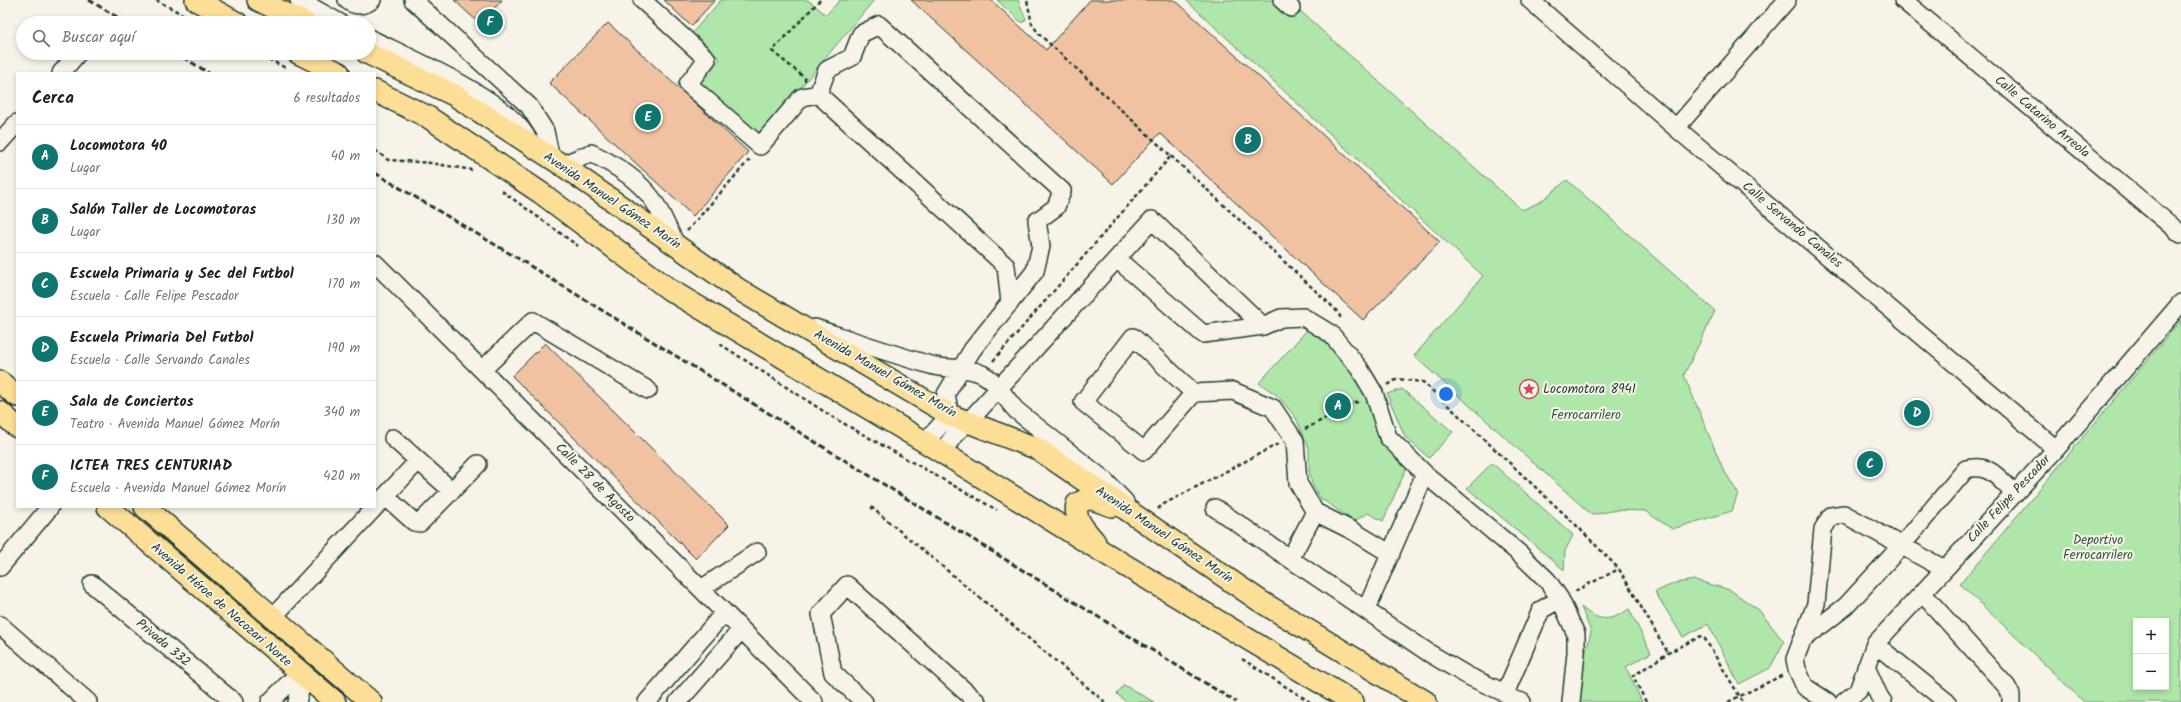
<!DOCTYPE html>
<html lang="es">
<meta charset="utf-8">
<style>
body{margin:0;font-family:Kalam,sans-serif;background:#f2f2f2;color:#202124}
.controls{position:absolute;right:12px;bottom:12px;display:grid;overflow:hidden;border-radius:0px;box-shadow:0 2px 6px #0003}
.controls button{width:36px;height:36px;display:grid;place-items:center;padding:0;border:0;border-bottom:1px solid #e0e0e0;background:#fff;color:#202124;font:20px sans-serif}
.you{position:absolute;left:1446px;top:394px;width:14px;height:14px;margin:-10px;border:3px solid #fff;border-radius:50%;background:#1a73e8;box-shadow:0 0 0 6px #1a73e833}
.badge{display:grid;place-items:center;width:26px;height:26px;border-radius:50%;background:#0f766e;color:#fff;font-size:13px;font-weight:700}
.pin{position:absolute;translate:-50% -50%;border:2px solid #fff;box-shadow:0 1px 4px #0006}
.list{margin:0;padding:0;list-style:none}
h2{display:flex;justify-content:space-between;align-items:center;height:52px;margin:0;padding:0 16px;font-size:17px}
h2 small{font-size:13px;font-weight:400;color:#757577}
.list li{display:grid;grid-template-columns:26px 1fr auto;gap:12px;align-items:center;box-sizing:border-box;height:64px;padding:0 16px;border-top:1px solid #e0e0e0}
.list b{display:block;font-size:15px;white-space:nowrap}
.list p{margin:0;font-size:13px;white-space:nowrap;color:#757577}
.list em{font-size:13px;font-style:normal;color:#757577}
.icon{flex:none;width:22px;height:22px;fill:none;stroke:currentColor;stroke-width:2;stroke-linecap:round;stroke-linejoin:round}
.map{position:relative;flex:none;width:2181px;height:702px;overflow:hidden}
.search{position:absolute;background:#fff;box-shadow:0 2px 6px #0003;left:16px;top:16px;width:360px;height:44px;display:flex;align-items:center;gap:10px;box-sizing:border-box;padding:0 14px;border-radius:22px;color:#757577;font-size:15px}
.panel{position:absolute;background:#fff;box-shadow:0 2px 6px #0003;left:16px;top:72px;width:360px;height:436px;border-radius:0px}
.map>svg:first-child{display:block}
.green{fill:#afe6a9;stroke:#67926e;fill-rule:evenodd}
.building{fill:#f1c2a1;stroke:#1f3d34}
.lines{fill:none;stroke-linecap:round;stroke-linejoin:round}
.minor-casing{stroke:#1f3d34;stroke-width:20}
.major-casing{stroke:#1f3d34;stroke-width:24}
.path{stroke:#1f3d34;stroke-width:2.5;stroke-dasharray:4 3;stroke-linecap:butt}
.minor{stroke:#f7f3e8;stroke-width:17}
.major{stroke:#fcde96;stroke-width:21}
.rail{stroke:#1f3d34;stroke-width:3;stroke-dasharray:6 3;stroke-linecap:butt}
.labels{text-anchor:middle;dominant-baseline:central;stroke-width:4;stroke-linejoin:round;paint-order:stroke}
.street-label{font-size:13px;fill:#1f3d34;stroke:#f7f3e8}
.poi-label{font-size:13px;fill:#1f3d34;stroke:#f7f3e8;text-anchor:start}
.park-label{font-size:13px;fill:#355646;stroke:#f7f3e8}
</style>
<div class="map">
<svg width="2181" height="702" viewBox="0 0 2181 702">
<rect width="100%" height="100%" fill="#f7f3e8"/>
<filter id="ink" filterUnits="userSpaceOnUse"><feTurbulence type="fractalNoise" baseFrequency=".025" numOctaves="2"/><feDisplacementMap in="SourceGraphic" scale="8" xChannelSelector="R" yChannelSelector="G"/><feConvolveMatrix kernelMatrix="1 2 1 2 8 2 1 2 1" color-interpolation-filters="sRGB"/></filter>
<g filter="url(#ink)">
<path class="green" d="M721,0H808L826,15L840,0H874L761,135L700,83L720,59L692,33Z
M997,0H1018L1026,19L1022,23Z
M1186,0H1288L1522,210L1540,202L1567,180L1715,311L1684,375L1723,469L1738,493L1732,511L1672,529L1645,511L1616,510L1592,515L1414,356L1483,276Z
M2181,320V702H2084L1960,584ZM2136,621H2166V687H2136Z
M1308,329L1332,344L1363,381L1407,467L1383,521L1368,513L1354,521L1320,498L1312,484L1309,470V448L1296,418L1278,396L1259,383Z
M1402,389L1453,432L1429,458L1405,437L1387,394Z
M1492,463L1573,535L1565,551L1564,570L1467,488Z
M1695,580L1730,590L1759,610L1784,642L1770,668L1739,684L1708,624L1683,637L1655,592L1675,583Z
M1581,607C1599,622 1610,622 1629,609L1651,653L1626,667L1642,702H1579L1584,659L1591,632Z
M1124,685L1154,702H1126L1117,694Z"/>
<path class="building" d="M454,0H502L480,24Z
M664,0H715L691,26Z
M911,0H991L1046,50L1090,0H1175L1440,242L1363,320L1160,133L1113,184Z
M608,23L748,152L693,216L549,83Z
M545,343L729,525L696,559L512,376Z"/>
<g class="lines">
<g class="minor-casing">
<path id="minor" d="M299,0L340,23
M347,0C355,7 364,6 372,0
M413,0L529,106L545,131L551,159
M642,0L707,59L688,84L760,146L802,97L818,94
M1282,0L1291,8
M1530,0L1676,128L2056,449
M1903,0L2181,234
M369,38C411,59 503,97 526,136
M61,73L78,53
M818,94L827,70L852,57L861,34L879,25L1062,191L1056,207L1037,221L1041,246L1035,271L972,350L946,394L950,415L925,442
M818,94L1006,266L1010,303
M1676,128L1787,0
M0,142L17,123
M562,165L591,153C614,164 638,179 653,200C662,213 668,230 676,244
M1118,260L1203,334L1263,326L1281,318L1303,317L1331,334L1359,368L1374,393L1388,437L1425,474L1520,554L1547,580L1560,599L1576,634V653L1571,702
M375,263L814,702
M815,328C854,341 894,355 934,366C949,370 967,366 982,374C998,382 1005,399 1017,411L1103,479L1125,502
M482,370L533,321L648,390
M1194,393L1144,451L1083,402L1133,337L1194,393L1233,391L1273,408L1295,441L1298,483L1315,512L1353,531L1391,554
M393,438L452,491
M942,452L956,433L969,421L1152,220L1263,326
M385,496L414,522L420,523L478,464
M1215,508L1429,653L1468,676L1507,694L1512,699L1522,702
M1290,559L1315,512
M0,567L50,507
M92,584L234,702
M701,589L757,552
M1923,594L2007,687L2011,695V702
M1366,610L1425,474
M272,618L418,461
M0,625L88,702
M1801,641L1846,606L1902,545L1966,469C1990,463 1998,478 2014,493
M1875,644L1947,702
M1866,667L1879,696L1883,702
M1507,694V689L1541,610L1560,599
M270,702L300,672
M297,702L304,676
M647,702L724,613
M678,702L741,630
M864,702L833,673L821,614L847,585L977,702
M1828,702L1805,687L1797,669L1795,659L1816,604L1823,529L1831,516L1844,514L1944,569
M1844,702L1858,691L1875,644L2056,449L2181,303"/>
</g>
<g class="major-casing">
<path id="major" d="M196,0L237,23
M258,0L305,23
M298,53L339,73
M367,53L454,95L562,165L738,289L950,415L1038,449L1260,601L1426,702
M375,91L428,117L541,193L670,290L925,442L1103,552L1353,702
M0,382L17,396
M0,412L17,427
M108,507L335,702
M145,507L371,702
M1095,542C1086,531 1073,519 1077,504L1089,498L1112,506"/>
</g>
<path class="path" d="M156,0L184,15
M256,53L286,68
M805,81V78L772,51L820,0
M375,150L388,160L431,163L472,170
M1171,156L1335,309L1340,316V320
M502,191L578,246
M687,231L750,159
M720,344L834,418L997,510
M993,361L1171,156L1039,34L1032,24L1027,0
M1388,385L1397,379L1423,382L1577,526L1619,569L1668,653
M1305,429L1359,401
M871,507L1105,702
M1158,509L1162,505L1278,444
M1575,591L1619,569
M1242,659L1310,702
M1646,702L1633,676L1668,653L1701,636L1705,639L1743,702
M1728,702L1783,675"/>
<use href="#minor" class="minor"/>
<use href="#major" class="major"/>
<path class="rail" d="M89,0L127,23
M176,53L209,73
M375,173L519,259L1236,702"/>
</g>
</g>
<defs>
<g id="sight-ring" transform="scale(1)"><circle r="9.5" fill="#f7f3e8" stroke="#d1495b" stroke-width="1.5"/><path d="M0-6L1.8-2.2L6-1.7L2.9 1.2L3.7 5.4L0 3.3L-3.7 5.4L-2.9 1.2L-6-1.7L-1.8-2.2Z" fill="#d1495b"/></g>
</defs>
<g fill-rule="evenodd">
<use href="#sight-ring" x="1529" y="389"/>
</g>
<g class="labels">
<g class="street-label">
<text transform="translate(2042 117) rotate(40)">Calle Catarino Arreola</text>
<text transform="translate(612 201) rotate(34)">Avenida Manuel Gómez Morín</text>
<text transform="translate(1792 225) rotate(40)">Calle Servando Canales</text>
<text transform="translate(885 374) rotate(30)">Avenida Manuel Gómez Morín</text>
<text transform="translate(595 483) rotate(45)">Calle 28 de Agosto</text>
<text transform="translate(2009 499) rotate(-47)">Calle Felipe Pescador</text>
<text transform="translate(1164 535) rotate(34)">Avenida Manuel Gómez Morín</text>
<text transform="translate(221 605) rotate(41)">Avenida Héroe de Nacozari Norte</text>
<text transform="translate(163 643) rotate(40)">Privada 332</text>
</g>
<g class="poi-label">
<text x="1543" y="389">Locomotora 8941</text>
</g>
<g class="park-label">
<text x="1586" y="415">Ferrocarrilero</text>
<text x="2098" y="540">Deportivo<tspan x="2098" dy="15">Ferrocarrilero</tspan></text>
</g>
</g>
</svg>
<div class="controls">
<button>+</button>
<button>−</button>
</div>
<div class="you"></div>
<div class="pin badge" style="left:1338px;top:406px">A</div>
<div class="pin badge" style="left:1248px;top:140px">B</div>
<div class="pin badge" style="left:1870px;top:464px">C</div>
<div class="pin badge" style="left:1917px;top:413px">D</div>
<div class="pin badge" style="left:648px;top:117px">E</div>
<div class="pin badge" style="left:490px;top:22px">F</div>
<div class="search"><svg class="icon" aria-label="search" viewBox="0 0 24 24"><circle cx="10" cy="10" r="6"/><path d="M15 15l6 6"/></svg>Buscar aquí</div>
<section class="panel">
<h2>Cerca<small>6 resultados</small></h2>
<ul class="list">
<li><span class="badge">A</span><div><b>Locomotora 40</b><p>Lugar</p></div><em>40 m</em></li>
<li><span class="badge">B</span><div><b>Salón Taller de Locomotoras</b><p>Lugar</p></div><em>130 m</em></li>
<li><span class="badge">C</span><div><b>Escuela Primaria y Sec del Futbol</b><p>Escuela · Calle Felipe Pescador</p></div><em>170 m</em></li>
<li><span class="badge">D</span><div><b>Escuela Primaria Del Futbol</b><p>Escuela · Calle Servando Canales</p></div><em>190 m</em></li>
<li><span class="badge">E</span><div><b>Sala de Conciertos</b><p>Teatro · Avenida Manuel Gómez Morín</p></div><em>340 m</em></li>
<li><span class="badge">F</span><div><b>ICTEA TRES CENTURIAD</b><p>Escuela · Avenida Manuel Gómez Morín</p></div><em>420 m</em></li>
</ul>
</section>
</div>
